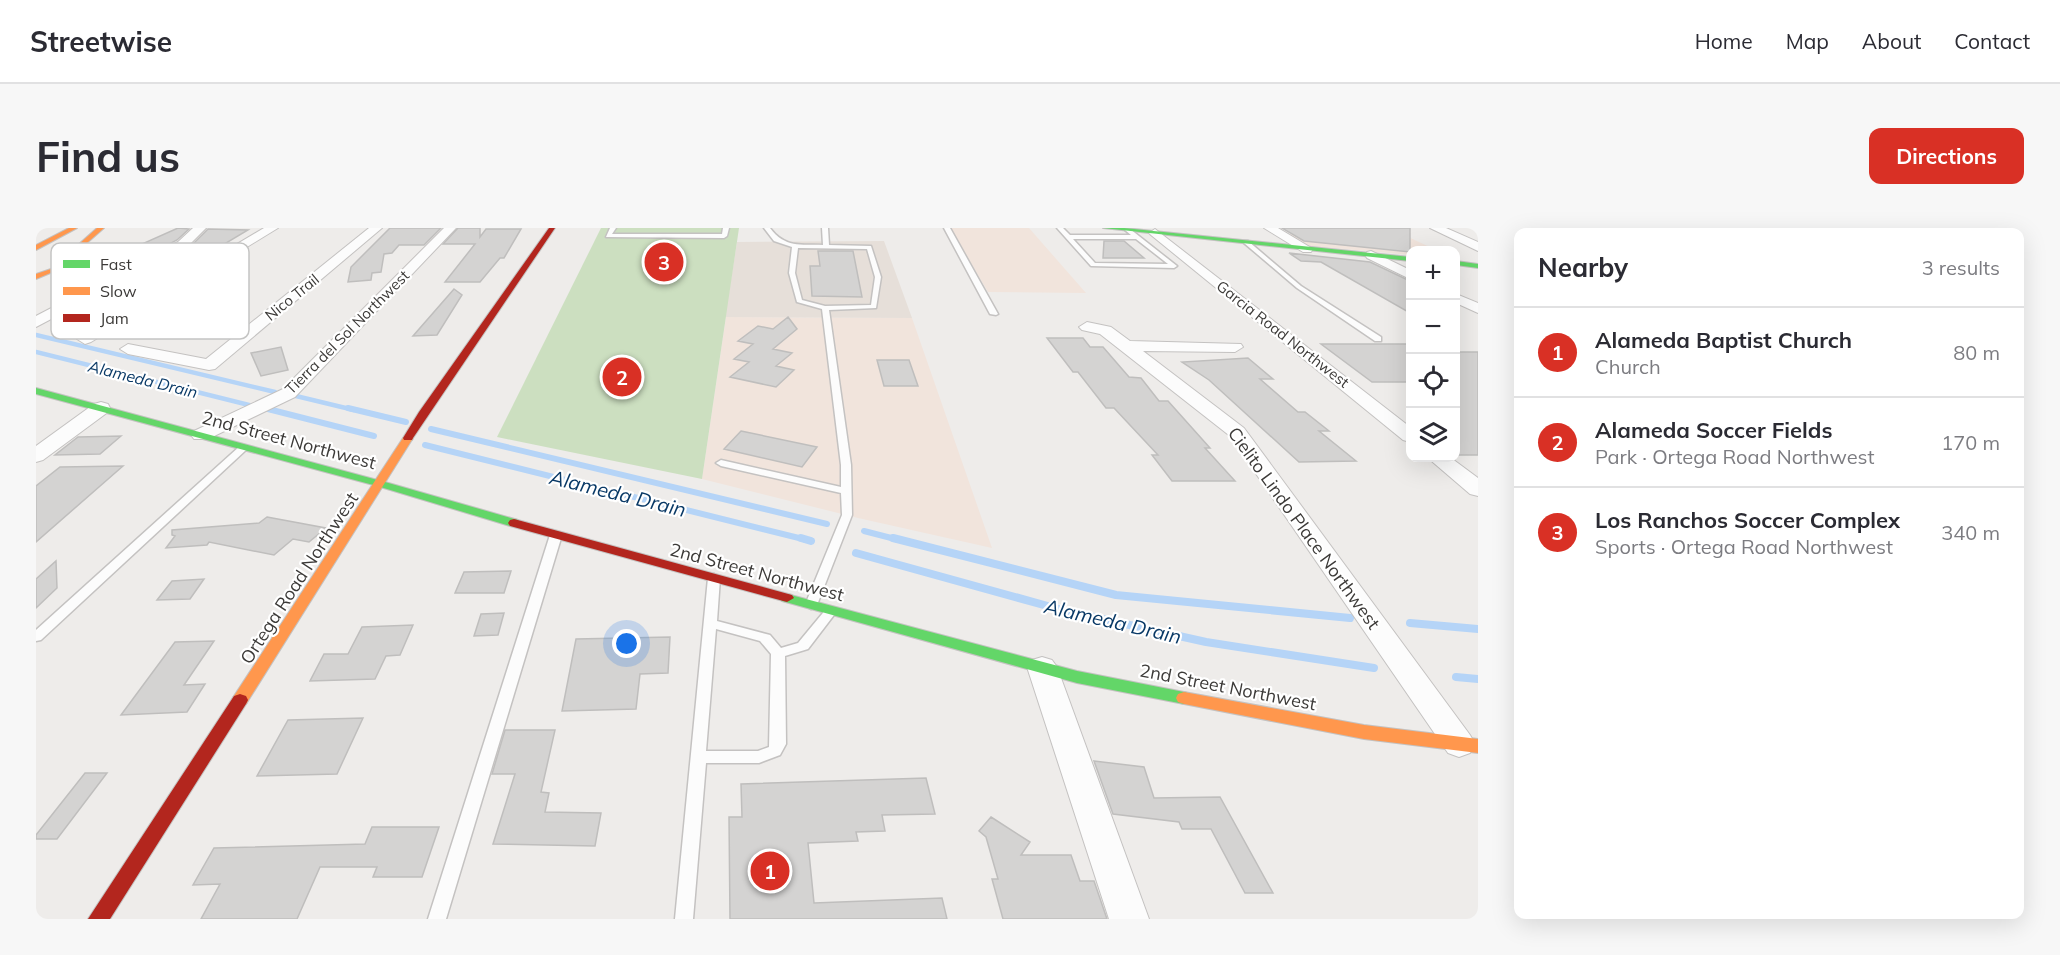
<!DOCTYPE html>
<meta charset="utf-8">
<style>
body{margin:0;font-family:Mulish,sans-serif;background:#f7f7f7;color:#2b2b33}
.controls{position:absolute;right:18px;top:18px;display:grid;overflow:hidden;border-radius:12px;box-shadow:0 6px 24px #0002}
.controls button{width:54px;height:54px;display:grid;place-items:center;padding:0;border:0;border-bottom:2px solid #e1e1e2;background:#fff;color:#2b2b33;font:30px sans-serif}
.you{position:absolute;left:591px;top:416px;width:21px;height:21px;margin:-15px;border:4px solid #fff;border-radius:50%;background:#1a73e8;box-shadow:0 0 0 9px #1a73e833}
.badge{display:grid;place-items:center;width:39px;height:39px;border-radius:50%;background:#d93025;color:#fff;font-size:20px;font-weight:700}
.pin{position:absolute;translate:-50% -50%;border:3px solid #fff;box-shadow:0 2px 6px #0006}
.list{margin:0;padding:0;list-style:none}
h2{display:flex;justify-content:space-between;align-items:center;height:78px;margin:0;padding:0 24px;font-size:26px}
h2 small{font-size:20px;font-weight:400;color:#7c7c81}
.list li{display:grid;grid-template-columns:39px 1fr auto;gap:18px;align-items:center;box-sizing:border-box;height:90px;padding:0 24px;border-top:2px solid #e1e1e2}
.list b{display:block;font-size:22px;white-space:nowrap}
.list p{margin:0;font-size:20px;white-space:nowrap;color:#7c7c81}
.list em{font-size:20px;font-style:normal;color:#7c7c81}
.icon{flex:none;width:33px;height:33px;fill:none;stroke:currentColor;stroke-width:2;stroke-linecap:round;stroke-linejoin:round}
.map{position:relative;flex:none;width:1442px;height:691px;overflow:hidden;border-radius:12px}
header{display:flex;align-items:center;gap:36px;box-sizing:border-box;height:84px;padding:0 30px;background:#fff;border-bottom:2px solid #e1e1e2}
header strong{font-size:28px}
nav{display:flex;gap:33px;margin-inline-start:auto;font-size:21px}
.intro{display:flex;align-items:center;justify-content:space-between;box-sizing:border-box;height:144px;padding:0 36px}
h1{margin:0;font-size:42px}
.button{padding:15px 27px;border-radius:12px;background:#d93025;color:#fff;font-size:21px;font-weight:700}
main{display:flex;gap:36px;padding:0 36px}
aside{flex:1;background:#fff;border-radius:12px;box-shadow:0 6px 24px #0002}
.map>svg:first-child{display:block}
.commercial{fill:#f1e4dc}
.built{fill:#e6dfd9}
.green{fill:#ccdfc0}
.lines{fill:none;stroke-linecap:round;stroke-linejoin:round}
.stream-far2{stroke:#b5d4f7;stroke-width:4.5}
.stream-far1{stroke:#b5d4f7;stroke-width:6}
.stream{stroke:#b5d4f7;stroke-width:8}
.building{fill:#d4d3d2;stroke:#bfbebd;stroke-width:1.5}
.lane-casing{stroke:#c4c2c1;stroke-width:3}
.street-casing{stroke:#c4c2c1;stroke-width:2}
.fast-casing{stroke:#c4c2c1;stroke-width:2}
.slow-casing{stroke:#c4c2c1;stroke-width:2}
.jam-casing{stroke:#c4c2c1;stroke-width:2}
.lane{fill:#fcfcfc;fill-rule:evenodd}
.street{fill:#fcfcfc;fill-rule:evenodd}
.fast{fill:#63d668;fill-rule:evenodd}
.slow{fill:#ff974d;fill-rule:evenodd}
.jam{fill:#b3261e;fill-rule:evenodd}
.labels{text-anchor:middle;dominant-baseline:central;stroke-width:4.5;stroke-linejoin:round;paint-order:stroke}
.far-street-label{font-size:15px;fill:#3c3a38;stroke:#fff}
.far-water-label{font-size:16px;font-style:italic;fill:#093966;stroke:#fff}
.street-label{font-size:18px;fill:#3c3a38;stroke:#fff}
.water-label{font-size:20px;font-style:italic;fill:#093966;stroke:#fff}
.key{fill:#fff;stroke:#c4c4c3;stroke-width:1.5}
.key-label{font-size:16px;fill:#3c3a38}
</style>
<header>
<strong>Streetwise</strong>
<nav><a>Home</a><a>Map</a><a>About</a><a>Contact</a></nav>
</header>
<div class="intro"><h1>Find us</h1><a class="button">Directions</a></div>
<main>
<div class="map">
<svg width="1442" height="691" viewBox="0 0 1442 691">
<rect width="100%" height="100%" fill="#eeecea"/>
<path class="commercial" d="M914,0H993L1050,65L952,64Z
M1250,6L1368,7L1400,22H1374V27L1265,17Z
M690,89L876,90L956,320L822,290L666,251Z"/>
<path class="built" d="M848,13L876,90L689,89L701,14Z"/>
<path class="green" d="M565,0H703L666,251L461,209Z"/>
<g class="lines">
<path class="stream-far2" d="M0,107L239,164
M0,124L213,177
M260,168L318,182
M232,181L235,182"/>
<path class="stream-far1" d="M312,180L370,194
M232,181L338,208
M395,201L791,296
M389,217L771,312
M828,303L863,312"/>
<path class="stream" d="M765,310L775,313
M857,310L1080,367L1314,390
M820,325L1026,382L1170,414L1338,440
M1374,395L1442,401
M1420,449L1442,451"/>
</g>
<path class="building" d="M142,0L153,1L141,12L18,76L21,61L31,60L37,53L52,51L60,41H69L79,28Z
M354,0H405L388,17H363L356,25L348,26L345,44L336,45L335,52L312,54L315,39Z
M422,0H444V9L450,1H485L468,30H464L444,54H409L439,16H407Z
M1246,0H1374V24L1268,13Z
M172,1L212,2L123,55H131L96,75L44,79L151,22Z
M1068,13H1088L1108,30H1067Z
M782,23H817L826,69L776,68L774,38H784Z
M1253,25L1334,34L1374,53V85L1285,34L1265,33Z
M418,61L426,67L401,107L377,108Z
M752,89L761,101L737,121L756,125L740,138L758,142L740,159L694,149L713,134L698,131L717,116L702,113L722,98L737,101Z
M1011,110H1047L1054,119H1067L1093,149L1105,150L1123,173H1132L1174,220H1169L1199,253H1136L1116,227H1122L1078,180H1070L1042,144H1037Z
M1285,116H1374V154H1336Z
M245,119L252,142L225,148L215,125Z
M1419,124H1442V227H1419Z
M1212,130L1237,151H1224L1262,184H1269L1293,203H1283L1320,233L1263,234L1173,152L1146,134Z
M841,132H873L882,158H848Z
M705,203L781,219L766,239L688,221Z
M85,208L64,226L19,227L42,209Z
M87,238L0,314V258L24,239Z
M231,289L290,300L273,314L257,311L238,327L173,314L171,317L130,320L139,308L136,307V302L223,295Z
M20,333L21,360L0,380V351Z
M475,343L468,365H419L428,344Z
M168,351L154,371L121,372L136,353Z
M468,385L462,407L438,408L445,386Z
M377,397L364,427L350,428L339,451L274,453L288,426H312L326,399Z
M634,409L632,445L604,446L600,481L526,483L540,411Z
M178,413L148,457L169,456L151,484L85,487L139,414Z
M327,490L301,546L221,548L252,492Z
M469,502H519L505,564L513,565L509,584L565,585L559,618L457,616L479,546H456Z
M1058,533L1108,539L1118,570L1184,569L1237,665H1209L1175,601H1146L1143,594L1077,586Z
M49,545H71L21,611H0V607Z
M890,550L899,586L846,587L849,603L820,604L822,613L772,615L778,675L906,670L911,691H694L693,589H706L705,556Z
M955,589L994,614L985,627H1035L1044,653H1058L1071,691H967L956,651H962L950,609L943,603Z
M336,599H403L386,649H337L341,639H284L261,691H165L184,656L157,657L178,620L329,616Z"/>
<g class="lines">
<g class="lane-casing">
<path id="lane" d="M574,0H580L576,6H686L687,0H693L691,8L688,10L570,9Z
M728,0H734C749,20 764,16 787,17L786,0H792L793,17L835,18L845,49L840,80L793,82L815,237L816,287L781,377L775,381L769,377L806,287L805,265L685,238L680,235L685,232L805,259V237L786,81L761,74L753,45L756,19L738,13ZM762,20L831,21L839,49L835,77L789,78L766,72L759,45Z
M908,0H914L962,86L960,87L954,86Z
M1021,0H1027L1034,7H1095L1089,2L1094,1L1141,38L1138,40L1055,38ZM1037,11H1100L1132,36L1059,35Z
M1208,13H1212L1265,58L1345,109V113H1339L1261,60L1208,15Z
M207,217L210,218V222L5,412L0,413V402L204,218Z
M520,304L526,307L410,691H392L514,307Z
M678,346L684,350L681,393L734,407L745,420L762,415L791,380L795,379L801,383L772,421L749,428L750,516L744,527L723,535H670L657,691H639L672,350ZM680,401L724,413L735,426L733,519L722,523H670Z"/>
</g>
<g class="street-casing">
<path id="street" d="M157,0H170L150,20L0,99V88L142,14Z
M228,0H242L55,114L49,116L41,111Z
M333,0H346L179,141L173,142L92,126L84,121L92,116L170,131Z
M408,0H420L259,169L172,211H158L155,207L158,203L247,161Z
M1228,0H1242L1277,21L1275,24H1267Z
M1394,0H1410L1442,14V23Z
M1119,1L1374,199V214L1367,212L1115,7L1113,5Z
M1335,23L1374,42V51L1331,30L1329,27L1331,24Z
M1420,66L1442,75V85L1420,75Z
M1051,94L1075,99L1094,113L1205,116L1207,119L1199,124L1107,123L1208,200L1434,507L1439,516L1434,525L1423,529L1412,525L1194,208L1064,106L1046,102L1043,99Z
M65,174L72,176L74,180L72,184L7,232L0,234V218L58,176Z
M1392,230H1415L1442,250V268L1434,266Z
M1006,429L1016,432L1021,439L1113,691H1073L991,439L996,432Z"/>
</g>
<g class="fast-casing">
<path id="fast" d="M1067,0H1088L1374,29V33Z
M1420,33L1442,36V40L1420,37Z
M0,160L349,254L482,292L484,295L482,298H474L341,258L0,166Z
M751,366L1041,443L1148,464L1154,466L1156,470L1154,474L1148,476L1041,455L746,373L744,370L746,367Z"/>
</g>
<g class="slow-casing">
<path id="slow" d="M33,0H41L0,22V17Z
M61,0H68L19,43L0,51V46L15,41Z
M372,207L377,210L210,476L204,478L198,476L196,472L198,468L367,210Z
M1148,464L1328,497L1442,511V525L1328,511L1148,476L1142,474L1140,470L1142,466Z"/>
</g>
<g class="jam-casing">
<path id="jam" d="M513,0H519L377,210L376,212H368L367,210L383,184Z
M478,291L756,367L758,370L751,374L474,298L472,295L474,292Z
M204,466L210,468L212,472L210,476L74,691H52L198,468Z"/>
</g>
<use href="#lane" class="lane"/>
<use href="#street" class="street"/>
<use href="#fast" class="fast"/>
<use href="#slow" class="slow"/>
<use href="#jam" class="jam"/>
</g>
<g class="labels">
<g class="far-street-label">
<text transform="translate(256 69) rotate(-39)">Nico Trail</text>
<text transform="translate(311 104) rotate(-45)">Tierra del Sol Northwest</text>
<text transform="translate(1247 106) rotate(38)">Garcia Road Northwest</text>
</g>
<g class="far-water-label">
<text transform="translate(107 151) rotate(14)">Alameda Drain</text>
</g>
<g class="street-label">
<text transform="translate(253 212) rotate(15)">2nd Street Northwest</text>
<text transform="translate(1268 300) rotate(54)">Cielito Lindo Place Northwest</text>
<text transform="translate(721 344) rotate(15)">2nd Street Northwest</text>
<text transform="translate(263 350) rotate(-57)">Ortega Road Northwest</text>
<text transform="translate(1192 459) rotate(11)">2nd Street Northwest</text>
</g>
<g class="water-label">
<text transform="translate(582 265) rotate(14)">Alameda Drain</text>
<text transform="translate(1077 393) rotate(13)">Alameda Drain</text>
</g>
</g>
<rect x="15" y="15" width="198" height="96" rx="9" class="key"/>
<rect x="27" y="32" width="27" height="8" fill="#63d668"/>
<rect x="27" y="59" width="27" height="8" fill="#ff974d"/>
<rect x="27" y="86" width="27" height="8" fill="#b3261e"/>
<g class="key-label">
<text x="64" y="42">Fast</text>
<text x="64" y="69">Slow</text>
<text x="64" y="96">Jam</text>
</g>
</svg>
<div class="controls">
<button>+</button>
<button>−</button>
<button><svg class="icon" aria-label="locate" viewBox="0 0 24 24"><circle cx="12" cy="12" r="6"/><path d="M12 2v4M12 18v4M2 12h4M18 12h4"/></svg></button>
<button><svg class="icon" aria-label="layers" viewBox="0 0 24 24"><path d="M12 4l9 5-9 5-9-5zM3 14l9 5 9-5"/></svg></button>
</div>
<div class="you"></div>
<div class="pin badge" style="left:734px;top:643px">1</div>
<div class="pin badge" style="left:586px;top:149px">2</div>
<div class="pin badge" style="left:628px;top:34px">3</div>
</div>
<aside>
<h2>Nearby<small>3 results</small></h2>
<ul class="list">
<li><span class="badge">1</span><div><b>Alameda Baptist Church</b><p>Church</p></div><em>80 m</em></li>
<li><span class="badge">2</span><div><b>Alameda Soccer Fields</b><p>Park · Ortega Road Northwest</p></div><em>170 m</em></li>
<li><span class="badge">3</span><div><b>Los Ranchos Soccer Complex</b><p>Sports · Ortega Road Northwest</p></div><em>340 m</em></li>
</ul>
</aside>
</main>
